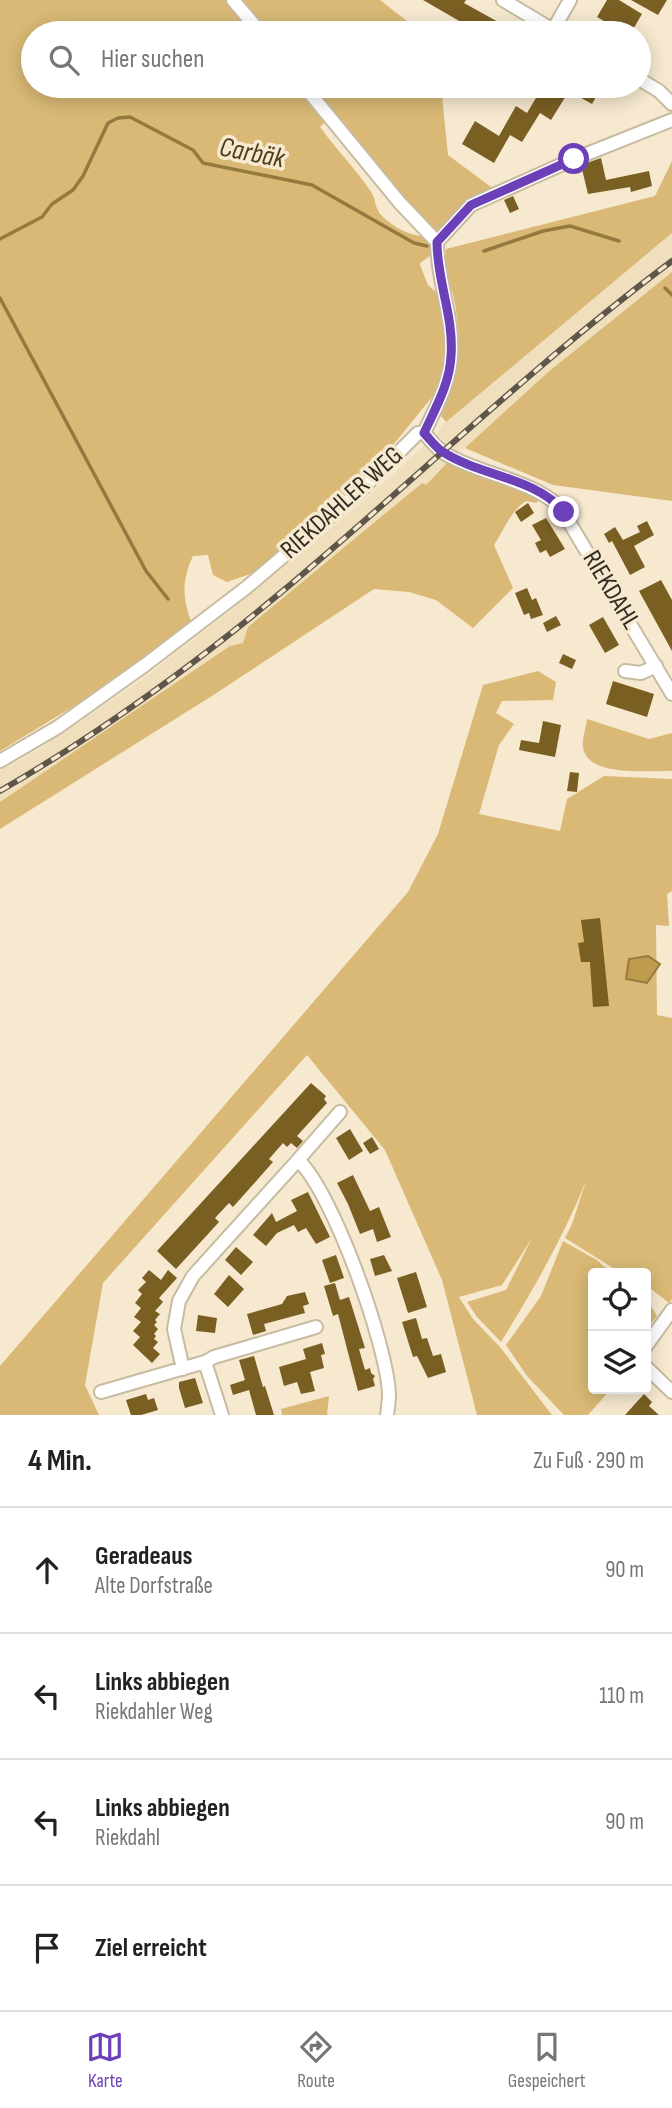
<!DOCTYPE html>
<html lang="de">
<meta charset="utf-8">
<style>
body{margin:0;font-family:"Sofia Sans Condensed",sans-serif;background:#f2f2f2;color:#222}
.controls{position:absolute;right:21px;bottom:21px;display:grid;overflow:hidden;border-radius:7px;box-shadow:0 4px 18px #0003}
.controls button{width:63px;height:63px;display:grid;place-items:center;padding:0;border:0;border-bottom:2px solid #e0e0e0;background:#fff;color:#222;font:35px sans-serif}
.stop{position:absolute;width:21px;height:21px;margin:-16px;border:5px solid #6b40b8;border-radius:50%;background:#fff}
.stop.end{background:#6b40b8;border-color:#fff;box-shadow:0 2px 7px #0008}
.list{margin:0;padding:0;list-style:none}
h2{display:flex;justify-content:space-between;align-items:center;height:91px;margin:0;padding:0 28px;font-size:30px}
h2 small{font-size:23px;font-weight:400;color:#767676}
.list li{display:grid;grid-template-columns:46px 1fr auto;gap:21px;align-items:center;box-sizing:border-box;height:126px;padding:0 28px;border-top:2px solid #e0e0e0}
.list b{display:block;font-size:26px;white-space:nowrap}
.list p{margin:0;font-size:23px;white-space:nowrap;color:#767676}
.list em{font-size:23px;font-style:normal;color:#767676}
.icon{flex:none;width:38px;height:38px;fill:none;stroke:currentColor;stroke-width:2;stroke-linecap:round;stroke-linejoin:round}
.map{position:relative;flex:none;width:672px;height:1415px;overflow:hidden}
.search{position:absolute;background:#fff;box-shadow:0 4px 18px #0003;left:21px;right:21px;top:21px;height:77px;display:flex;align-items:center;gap:18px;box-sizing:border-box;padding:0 24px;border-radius:38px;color:#767676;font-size:26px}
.sheet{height:595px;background:#fff}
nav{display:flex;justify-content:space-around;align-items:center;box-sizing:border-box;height:98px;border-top:2px solid #e0e0e0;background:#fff;font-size:19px;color:#767676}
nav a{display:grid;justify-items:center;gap:4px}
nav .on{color:#6b40b8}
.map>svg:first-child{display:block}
.built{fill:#efdfbd}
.green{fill:#d9b975}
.water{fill:#bf9b4d;stroke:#957a40;stroke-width:2}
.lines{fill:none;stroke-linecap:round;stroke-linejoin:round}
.stream{stroke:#957a40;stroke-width:3.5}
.building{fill:#7a5f23}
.minor-casing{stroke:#c7bba1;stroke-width:16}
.minor{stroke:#fff;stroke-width:12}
.rail-casing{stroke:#5d5649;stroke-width:6}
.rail{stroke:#f6e9cf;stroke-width:3.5;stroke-dasharray:10;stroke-linecap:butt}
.route{stroke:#6b40b8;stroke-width:9}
.labels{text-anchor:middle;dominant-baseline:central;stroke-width:7;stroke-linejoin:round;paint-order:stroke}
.street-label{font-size:26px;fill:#322d23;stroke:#f6e9cf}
.water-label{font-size:28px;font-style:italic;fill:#4d3e1c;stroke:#f6e9cf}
</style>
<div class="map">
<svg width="672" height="1415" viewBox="0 0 672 1415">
<rect width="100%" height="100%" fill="#f6e9cf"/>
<path class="built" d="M672,233V272L547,373L465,448L455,453L449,464L428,489L420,483L243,650L0,812V771L41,748L140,681L229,612L359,505L438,433L442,425Z"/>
<path class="green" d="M0,0H380L422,33H33V86H441L448,155L495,190L437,242L329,118L320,127C336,149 356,169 371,192C376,199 375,210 382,216C394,228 409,235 426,237L430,244V256L421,262L420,265L428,285L438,294L445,328L444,369L433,396L371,472L256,572L227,582L213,575L208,555L193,556C182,579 182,598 191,621L149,656L102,689L0,751Z
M672,161V233L446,422L441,416C459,373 463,344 454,298C452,289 447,280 446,271C445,264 446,256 446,249L655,196Z
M672,272V501L553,485L465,448L547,373Z
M448,462L530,492L540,498L536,503L526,501C511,510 504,530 494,545L513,588L473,628L436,600L409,592L374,589L215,694L0,829V802L230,646L243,643L248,627L422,483L426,485Z
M538,671L556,682L553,700L502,701L496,713L514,724L499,745L479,814L560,831L567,799L604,776L672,779V891L667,894L669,926L656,925L657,1015L672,1018V1299L669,1303L646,1285V1273H621L565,1238L572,1224L586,1181C563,1238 533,1290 501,1342L477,1317L467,1302L506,1290L532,1238L502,1285L459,1297L473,1319L500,1347L552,1415H477L442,1280L385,1150L307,1055L103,1283L85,1385L99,1415H0V1366L408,892L438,834L483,685Z
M587,719L649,739L672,733V771C649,770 587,778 583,747C582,739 586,727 587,719Z
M563,1241L597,1260L611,1273H593V1303L591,1305L593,1389H611L588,1415H564L527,1376L506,1345L541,1296Z
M646,1298L657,1316L646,1330Z
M329,1396L327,1415H282L281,1409Z"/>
<path class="water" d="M648,956L660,964L647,983L626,979L629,959Z"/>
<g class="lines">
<path class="stream" d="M0,239L42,217L52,204L73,190L83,176L108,123L118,118L130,117L193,150L203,163L312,185L414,243L427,246
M484,251L543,231L570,226L619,241
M665,288L672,295
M0,298L146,571L168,599"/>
</g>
<path class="building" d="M423,0H466L464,3L518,33H480Z
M607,0H619L642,14L631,33H625L597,17Z
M631,0H667L658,15Z
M543,86H602L592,104L569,91L551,120L540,113L522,142L510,135L494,163L462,144L475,121L499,136L516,106L527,113Z
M601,158L606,180L649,171L652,186L631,192L630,187L588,194L581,165Z
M513,196L519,209L510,213L504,200Z
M528,503L534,513L521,522L515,512Z
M546,518L565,549L550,557L546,550L540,553L535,543L541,540L532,525Z
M647,521L654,535L634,546L645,567L630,575L612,541L609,543L604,534L615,527L623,540L640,532L637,526Z
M661,580L672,600V651L639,591Z
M527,588L532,600L536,598L543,615L531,619L529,613L524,615L515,593Z
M556,616L561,625L547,632L543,623Z
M603,617L619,645L605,653L589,625Z
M563,654L576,660L572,669L559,663Z
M613,681L654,694L647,717L606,704Z
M543,721L561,725L555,757L519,750L521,740L539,743Z
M570,772L579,773L577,792L567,791Z
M600,918L609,1006L593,1007L590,962H581L578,943L584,942L581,920Z
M311,1083L326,1096L324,1099L327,1103L297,1136L303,1141L297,1148L291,1143L287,1147L283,1143L269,1159L273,1162L233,1207L229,1203L215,1218L219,1222L176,1269L157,1251Z
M350,1129L363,1151L349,1160L336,1138Z
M372,1137L379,1149L370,1154L363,1143Z
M353,1175L370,1211L379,1207L391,1237L377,1242L373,1229L360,1234L348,1204L337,1183Z
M308,1192L330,1237L316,1244L306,1228L298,1232L294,1225L277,1233L266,1246L253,1235L272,1213L276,1222L297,1211L291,1200Z
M236,1247L253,1262L241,1275L225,1260Z
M336,1255L344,1278L330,1283L322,1260Z
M384,1255L392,1271L375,1276L370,1259Z
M149,1270L161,1280L168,1270L177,1278L159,1298L163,1302L155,1311L160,1314L155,1320L157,1322L154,1325L158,1329L154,1334L156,1336L154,1339L158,1342L153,1348L160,1354L152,1363L133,1345L140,1337L133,1331L141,1322L134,1317L141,1308L135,1303L142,1294L138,1290L146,1282L142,1278Z
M416,1272L427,1307L408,1313L397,1278Z
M229,1275L244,1289L228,1307L214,1294Z
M335,1283L340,1300L349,1297L365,1348L359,1349L365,1370L370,1368L371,1373L375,1376L373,1379L375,1386L358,1391L338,1314L333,1316L324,1286Z
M305,1292L309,1304L303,1306L305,1313L264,1324L266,1331L253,1335L247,1314L282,1304L287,1296Z
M198,1315L217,1318L215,1333L196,1331Z
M416,1318L422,1339L427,1338L433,1356L441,1354L446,1372L428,1378L417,1356L413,1357L402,1322Z
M322,1343L325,1354L321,1355L324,1368L310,1372L315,1391L301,1394L297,1382L284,1386L279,1367L306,1359L303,1349Z
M254,1356L263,1387L265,1386L274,1415H256L249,1390L233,1395L230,1385L245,1380L239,1360Z
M195,1378L203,1403L185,1408L179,1388V1382Z
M146,1394L148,1400L154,1398L158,1410L141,1415H131L126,1400Z
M644,1394L652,1402L649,1406L659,1415H625Z"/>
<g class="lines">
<g class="minor-casing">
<path id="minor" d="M233,0L261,33
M503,0L558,33
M553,30L570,0
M639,79L659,91L672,104
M437,242L471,205L574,159L672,120
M424,433C430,439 436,448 444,453C480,475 528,478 560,507L672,694
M625,671L641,673L656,666
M0,761L58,727L145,665L247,587L359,492L418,433H424C435,409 450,383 451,356C454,317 437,281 437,242L400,203L304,86
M340,1112L298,1160C333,1192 387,1345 389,1394C389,1401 388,1408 387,1415
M646,1346L672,1310
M205,1362L214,1357L316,1327
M646,1367L672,1392
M183,1369L174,1329L179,1301L193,1276L298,1160
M101,1392L205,1362L222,1415"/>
</g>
<use href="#minor" class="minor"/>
<g class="rail-casing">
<path id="rail" d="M0,791C116,724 224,643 325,555C440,456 550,352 672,261"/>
</g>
<use href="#rail" class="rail"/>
</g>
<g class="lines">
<path class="route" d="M564,512C537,478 480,476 443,452C436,448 430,439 424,433C435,409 450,383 451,356C454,316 437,282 437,242L471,205L574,159"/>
</g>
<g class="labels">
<g class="street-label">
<text transform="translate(342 503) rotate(-42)">RIEKDAHLER WEG</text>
<text transform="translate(611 590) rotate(59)">RIEKDAHL</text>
</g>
<g class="water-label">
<text transform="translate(252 153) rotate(11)">Carbäk</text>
</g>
</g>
</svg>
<div class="controls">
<button><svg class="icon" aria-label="locate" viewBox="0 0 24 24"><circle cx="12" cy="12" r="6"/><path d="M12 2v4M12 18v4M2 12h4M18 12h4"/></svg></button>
<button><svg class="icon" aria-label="layers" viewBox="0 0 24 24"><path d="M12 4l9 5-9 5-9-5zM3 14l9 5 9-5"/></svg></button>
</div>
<div class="stop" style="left:574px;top:159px"></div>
<div class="stop end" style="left:564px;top:512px"></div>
<div class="search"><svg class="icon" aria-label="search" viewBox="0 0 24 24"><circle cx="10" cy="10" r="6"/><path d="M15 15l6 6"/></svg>Hier suchen</div>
</div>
<section class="sheet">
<h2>4 Min.<small>Zu Fuß · 290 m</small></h2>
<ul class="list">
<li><svg class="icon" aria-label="ahead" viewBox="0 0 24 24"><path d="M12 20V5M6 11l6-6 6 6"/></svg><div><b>Geradeaus</b><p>Alte Dorfstraße</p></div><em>90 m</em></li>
<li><svg class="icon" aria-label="left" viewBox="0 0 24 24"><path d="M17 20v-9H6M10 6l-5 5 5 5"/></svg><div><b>Links abbiegen</b><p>Riekdahler Weg</p></div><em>110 m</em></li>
<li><svg class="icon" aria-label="left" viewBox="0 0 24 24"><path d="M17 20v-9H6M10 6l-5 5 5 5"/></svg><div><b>Links abbiegen</b><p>Riekdahl</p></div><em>90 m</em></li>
<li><svg class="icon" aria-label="arrive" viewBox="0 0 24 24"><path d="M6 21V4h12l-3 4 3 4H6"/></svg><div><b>Ziel erreicht</b></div></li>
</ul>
</section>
<nav>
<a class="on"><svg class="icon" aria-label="map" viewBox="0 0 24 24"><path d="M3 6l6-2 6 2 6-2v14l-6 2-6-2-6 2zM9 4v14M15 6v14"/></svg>Karte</a>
<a><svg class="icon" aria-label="directions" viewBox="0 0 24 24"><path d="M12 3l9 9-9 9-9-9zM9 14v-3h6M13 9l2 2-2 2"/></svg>Route</a>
<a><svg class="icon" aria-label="saved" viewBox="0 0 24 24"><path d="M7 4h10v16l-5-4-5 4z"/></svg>Gespeichert</a>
</nav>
